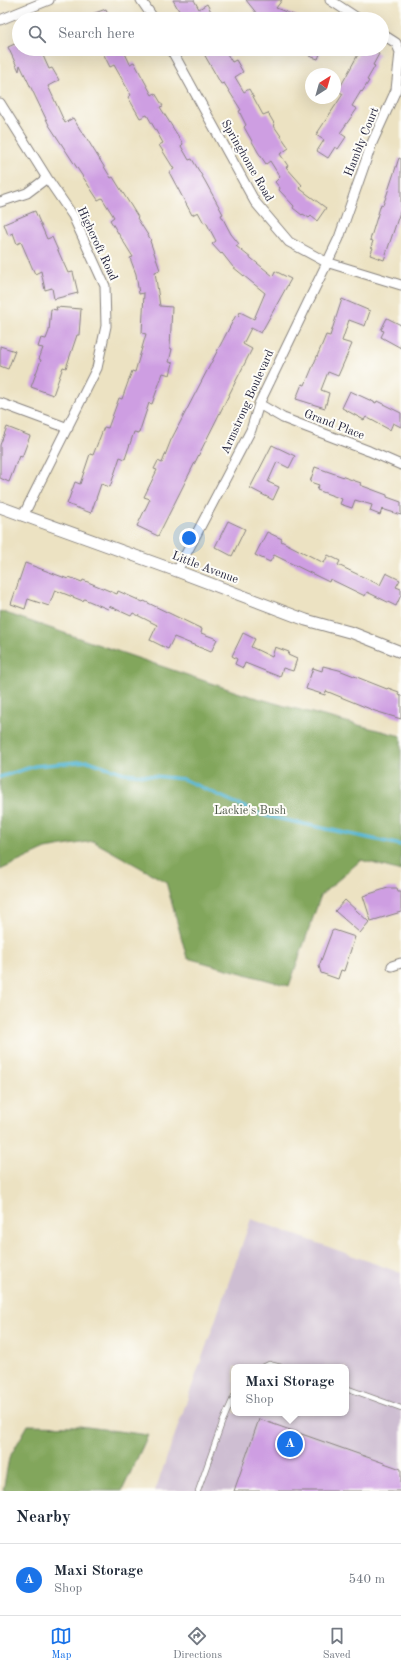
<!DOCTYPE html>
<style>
body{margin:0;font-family:"Old Standard TT",serif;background:#f6f6f7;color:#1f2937}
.compass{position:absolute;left:305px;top:68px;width:36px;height:36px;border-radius:50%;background:#fff;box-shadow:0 4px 16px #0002;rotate:37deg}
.you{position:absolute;left:189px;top:538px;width:14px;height:14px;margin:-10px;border:3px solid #fff;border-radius:50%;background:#1a73e8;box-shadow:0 0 0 6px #1a73e833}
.badge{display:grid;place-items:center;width:26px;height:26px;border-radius:50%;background:#1a73e8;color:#fff;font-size:13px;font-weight:700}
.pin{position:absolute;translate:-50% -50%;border:2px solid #fff;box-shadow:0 1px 4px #0006}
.popup{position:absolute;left:231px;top:1364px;width:118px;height:52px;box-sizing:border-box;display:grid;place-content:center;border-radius:8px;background:#fff;filter:drop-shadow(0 1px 3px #0005);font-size:13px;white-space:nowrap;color:#747a83}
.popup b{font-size:15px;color:#1f2937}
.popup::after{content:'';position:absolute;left:50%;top:100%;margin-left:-8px;border:8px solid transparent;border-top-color:#fff}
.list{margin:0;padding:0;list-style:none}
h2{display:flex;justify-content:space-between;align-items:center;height:52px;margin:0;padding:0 16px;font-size:17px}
h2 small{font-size:13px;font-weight:400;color:#747a83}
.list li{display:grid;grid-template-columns:26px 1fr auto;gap:12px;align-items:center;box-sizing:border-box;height:72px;padding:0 16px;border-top:1px solid #e0e1e3}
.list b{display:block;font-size:15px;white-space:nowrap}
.list p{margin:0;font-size:13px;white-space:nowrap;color:#747a83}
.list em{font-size:13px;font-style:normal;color:#747a83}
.icon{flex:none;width:22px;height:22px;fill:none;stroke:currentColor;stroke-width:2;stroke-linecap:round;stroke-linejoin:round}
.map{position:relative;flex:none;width:401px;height:1491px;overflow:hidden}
.search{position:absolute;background:#fff;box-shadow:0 4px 16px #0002;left:12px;right:12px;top:12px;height:44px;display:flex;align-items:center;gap:10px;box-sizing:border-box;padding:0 14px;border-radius:22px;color:#747a83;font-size:15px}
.sheet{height:124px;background:#fff}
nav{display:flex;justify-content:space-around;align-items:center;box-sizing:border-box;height:56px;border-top:1px solid #e0e1e3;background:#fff;font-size:11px;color:#747a83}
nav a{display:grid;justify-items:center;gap:2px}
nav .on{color:#1a73e8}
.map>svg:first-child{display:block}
.industrial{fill:#cebed2;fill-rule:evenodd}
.forest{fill:#82a65c;stroke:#52644c}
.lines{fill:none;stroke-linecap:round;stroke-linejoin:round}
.stream{stroke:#57b7d6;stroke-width:3.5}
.building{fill:#ce9ee2}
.service-casing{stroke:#87827e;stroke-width:6}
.minor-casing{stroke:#87827e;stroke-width:11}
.tertiary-casing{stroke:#87827e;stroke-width:13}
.service{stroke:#fff;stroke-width:4.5}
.minor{stroke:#fff;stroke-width:9}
.tertiary{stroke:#fff;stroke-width:11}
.labels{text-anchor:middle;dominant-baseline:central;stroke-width:4;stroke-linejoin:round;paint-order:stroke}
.street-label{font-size:12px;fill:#22223b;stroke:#fdfcf7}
.park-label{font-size:12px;fill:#4f594a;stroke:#fdfcf7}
</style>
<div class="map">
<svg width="401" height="1491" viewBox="0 0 401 1491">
<rect width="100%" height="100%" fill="#fdfcf7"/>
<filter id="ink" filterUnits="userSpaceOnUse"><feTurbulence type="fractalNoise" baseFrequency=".025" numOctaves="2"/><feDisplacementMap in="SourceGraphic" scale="8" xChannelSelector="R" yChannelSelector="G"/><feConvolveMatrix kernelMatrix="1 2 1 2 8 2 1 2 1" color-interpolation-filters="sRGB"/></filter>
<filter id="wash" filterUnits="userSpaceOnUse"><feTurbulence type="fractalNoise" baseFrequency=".012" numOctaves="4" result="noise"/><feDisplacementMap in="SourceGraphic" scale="16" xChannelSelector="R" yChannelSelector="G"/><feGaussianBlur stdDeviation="0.9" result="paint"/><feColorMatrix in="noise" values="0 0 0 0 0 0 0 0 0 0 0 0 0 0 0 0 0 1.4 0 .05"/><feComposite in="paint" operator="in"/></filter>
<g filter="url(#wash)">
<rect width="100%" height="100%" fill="#ece2c2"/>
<path class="industrial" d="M251,1219L401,1273V1491H155ZM234,1367H346V1413H234Z"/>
<path class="forest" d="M0,611L240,693L285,706L401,736V871L361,860L321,895L289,986L187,958L166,882L93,841L46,849L0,870Z
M28,1425L80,1426L148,1435L122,1491H3L9,1458Z"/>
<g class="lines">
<path class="stream" d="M0,777L35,766L88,761L124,773L183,779L262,815L401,845"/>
</g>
<g id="blocks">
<path class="building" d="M173,0H194L199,9L207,4L215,19H181L183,18Z
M246,0H282L276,8L304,19H261Z
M106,9L110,19H81V18Z
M19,42V49H40L49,69L52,68L59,80L48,86L65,123L73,118L83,134H84L111,178L113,177L138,217L137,218L151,240L150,241L160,270L155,272L160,306L172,307L170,348L172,349L169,362L173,363L170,375L163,373L152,404L149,403L139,433L134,432L125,459L120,457L110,487L101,484L91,513L67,504L75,482L80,484L90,454L93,455L104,427L108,428L119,398L122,399L132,371L135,372L146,334L142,333L144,293L139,294L136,274L130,258L133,257L110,220L114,217L102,198L98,200L49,125L20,65L19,71L8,47Z
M101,49H123L130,64L134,62L152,95L155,93L163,106L160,107L183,144L181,146L189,160L192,159L205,181L223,214L221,215L231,234L239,244L236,246L273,276L275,271L291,279L261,333L251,328L243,344L252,349L158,536L137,526L150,499L144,497L157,470L154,469L158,461L162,463L171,440L236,315L238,317L240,312L254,319L265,293L233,267L222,253L221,254L212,244L216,241L206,222L204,223L198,212L192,215L169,172L174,169L159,145L163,143L147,115L140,118L128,97L131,95L114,65L110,67Z
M203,49H224L232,62L236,60L243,72L235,77L244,92L249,89L263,115L268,113L275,125L274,126L289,148L280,154L288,166L286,167L302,185L299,188L326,208L317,221L311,216L309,218L303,214L302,215L293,208L294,206L279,190L280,188L275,182L280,177L270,161L266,164L258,152L244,127L246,125L239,111L241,110L224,83L221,84L204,54L205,53Z
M312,49H322L318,59L309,56Z
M361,49H371L379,54L373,65L375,66L367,80L369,81L362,92L361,91L352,106L357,109L340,133L346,137L338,149L335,147L328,158L317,151L324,140L316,135L343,94L338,91Z
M399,158L401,159V209L384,260L370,255L373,248L371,247L373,241L370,240L381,204L383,205L387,194Z
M35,211L47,239L52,237L68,273L73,272L78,293L54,299L52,288L45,290L41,271L35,274L21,242L17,244L13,233L8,235L4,224Z
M342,299L370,311L365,326L349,320L342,341L352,344L338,376L328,372L321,390L329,393L325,408L296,399L302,384L305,385L326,335L330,336Z
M56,307L81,309L79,335H77L66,368L63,367L53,395L31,387L41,360L39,359L43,348L38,347L41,338L46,339L49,331L51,309L57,310Z
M387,318L401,325V348L381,337L384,331L381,330Z
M0,346L15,351L8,369L0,366Z
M350,391L376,403L377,401L401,413V427L393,423L390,430L366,417L364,420L342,408Z
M7,427L30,436L22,457L19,456L9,482L0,478V445Z
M272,445L295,456L289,468L277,462L268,482L279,487L273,500L250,488Z
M315,467L361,483L360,485L387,495V497L401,502V515L382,509L380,515L370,511L372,505L355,500L352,508L340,504L342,499L317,490L319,485L310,482Z
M228,521L245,529L232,556L215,547Z
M267,532L282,539L281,541L324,563L328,555L340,561L338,565L380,585L386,573L400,580L396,587L401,589V595L396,606L367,592L365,596L330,579L329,582L274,555L270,562L255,555Z
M25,563L68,579L69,577L82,582L83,580L117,594L118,591L143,602L144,601L202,629L201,633L217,639L211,652L174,637L168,649L150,640L157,625L133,613L131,616L109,606L108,609L84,599L83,601L55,590L49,606L28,599L25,609L11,604Z
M243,633L255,639L251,647L272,657L275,647L289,652L288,655L297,659L293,671L283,668L280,677L245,663L243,668L235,664L237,659L232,656Z
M323,666L339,670L387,689L388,688L399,692L398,695L401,696V719L375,711L326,691L325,695L306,689L313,668L322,671Z
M388,888H397L398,892H401V912L371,921L363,896Z
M345,900L369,922L360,933L335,911Z
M334,930L355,937L344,971L341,970L338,979L321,973L319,966L332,931Z
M259,1419L401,1469V1491H234Z"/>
</g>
</g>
<g filter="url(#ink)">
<use href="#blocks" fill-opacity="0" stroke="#87827e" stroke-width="1"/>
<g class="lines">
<g class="service-casing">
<path id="service" d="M263,1367L269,1364L281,1367
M346,1388L401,1408
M198,1491L222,1423L234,1396"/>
</g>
<g class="minor-casing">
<path id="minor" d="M141,0L154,19
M330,0L359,19
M0,20L49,0
M171,49L255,202L289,242L326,262L401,285
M0,103L47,178L73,216L105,286L106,326L97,368L23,516
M0,202L27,193L47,178
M0,403L68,428
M259,404L283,418L369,451L401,465
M177,571L251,430L259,404L339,238L372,143L396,90L400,52L396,43L382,34
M392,966L401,963"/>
</g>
<g class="tertiary-casing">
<path id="tertiary" d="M0,507L177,571L306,620L353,633L401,652"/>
</g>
<use href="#service" class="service"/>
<use href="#minor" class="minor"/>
<use href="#tertiary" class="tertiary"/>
</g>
</g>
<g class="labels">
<g class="street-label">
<text transform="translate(362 142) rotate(-68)">Hambly Court</text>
<text transform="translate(247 161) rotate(60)">Springhome Road</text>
<text transform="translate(97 244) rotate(65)">Highcroft Road</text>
<text transform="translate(248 402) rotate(-66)">Armstrong Boulevard</text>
<text transform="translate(334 425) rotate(21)">Grand Place</text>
<text transform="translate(205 568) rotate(21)">Little Avenue</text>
</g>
<g class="park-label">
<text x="250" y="811">Lackie's Bush</text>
</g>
</g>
</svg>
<svg class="compass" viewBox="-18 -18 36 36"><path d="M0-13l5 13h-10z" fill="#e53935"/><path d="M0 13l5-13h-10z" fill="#747a83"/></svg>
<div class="you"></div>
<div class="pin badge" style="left:290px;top:1444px">A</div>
<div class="popup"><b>Maxi Storage</b>Shop</div>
<div class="search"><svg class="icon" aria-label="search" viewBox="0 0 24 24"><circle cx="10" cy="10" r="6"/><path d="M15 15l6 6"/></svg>Search here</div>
</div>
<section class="sheet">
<h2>Nearby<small></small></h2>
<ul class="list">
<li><span class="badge">A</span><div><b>Maxi Storage</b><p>Shop</p></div><em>540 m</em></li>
</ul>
</section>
<nav>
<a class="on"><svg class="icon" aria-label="map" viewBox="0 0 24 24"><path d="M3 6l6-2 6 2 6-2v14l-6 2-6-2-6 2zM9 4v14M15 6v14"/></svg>Map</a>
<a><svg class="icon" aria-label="directions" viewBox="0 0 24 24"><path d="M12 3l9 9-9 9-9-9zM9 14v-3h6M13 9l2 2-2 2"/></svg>Directions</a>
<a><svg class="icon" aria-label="saved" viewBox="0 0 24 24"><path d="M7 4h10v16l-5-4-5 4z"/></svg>Saved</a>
</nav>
